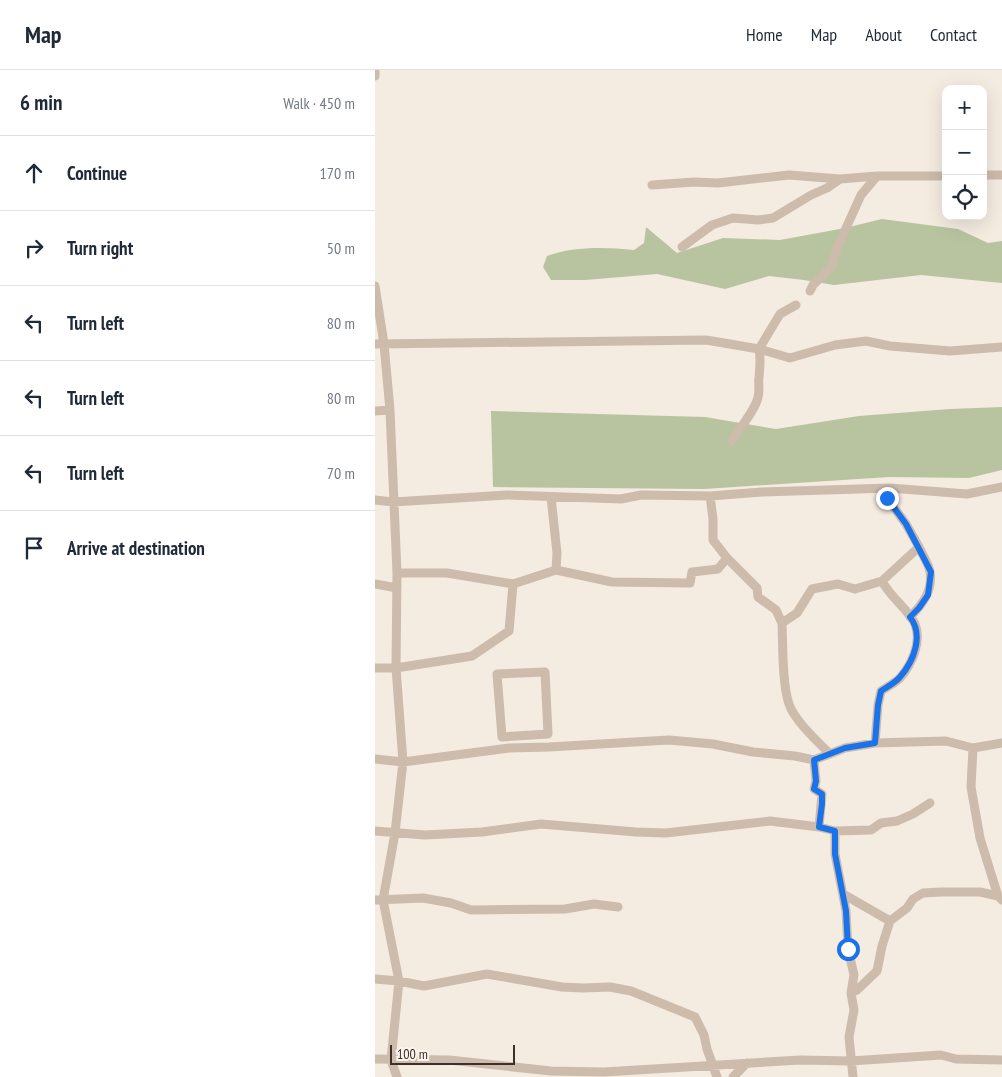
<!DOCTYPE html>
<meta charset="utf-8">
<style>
body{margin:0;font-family:"PT Sans Narrow",sans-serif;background:#f2f2f3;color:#1f2937}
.controls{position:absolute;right:15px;top:15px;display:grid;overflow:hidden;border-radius:10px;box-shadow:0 5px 20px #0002}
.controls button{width:45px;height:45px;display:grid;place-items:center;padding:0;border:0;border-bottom:1px solid #e0e1e3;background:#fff;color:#1f2937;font:25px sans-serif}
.scale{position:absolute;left:15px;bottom:12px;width:125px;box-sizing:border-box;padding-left:5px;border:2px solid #3b302b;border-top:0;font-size:14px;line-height:18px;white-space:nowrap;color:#3b302b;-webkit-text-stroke:4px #fbf5ee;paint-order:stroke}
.stop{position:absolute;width:15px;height:15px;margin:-11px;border:4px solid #1a73e8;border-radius:50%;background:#fff}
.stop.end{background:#1a73e8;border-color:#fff;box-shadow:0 1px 5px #0008}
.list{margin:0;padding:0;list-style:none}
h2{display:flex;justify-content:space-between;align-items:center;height:65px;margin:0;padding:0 20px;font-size:21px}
h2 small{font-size:16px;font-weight:400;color:#747a83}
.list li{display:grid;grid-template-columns:32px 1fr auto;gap:15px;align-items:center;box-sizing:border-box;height:75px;padding:0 20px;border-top:1px solid #e0e1e3}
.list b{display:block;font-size:19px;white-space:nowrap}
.list em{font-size:16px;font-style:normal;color:#747a83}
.icon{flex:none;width:28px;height:28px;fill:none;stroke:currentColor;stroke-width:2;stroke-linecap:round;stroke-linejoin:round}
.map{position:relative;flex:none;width:627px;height:1007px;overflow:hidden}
header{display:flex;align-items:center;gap:30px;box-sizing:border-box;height:70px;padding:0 25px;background:#fff;border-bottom:1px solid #e0e1e3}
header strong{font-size:24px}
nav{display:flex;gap:28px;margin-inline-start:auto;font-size:18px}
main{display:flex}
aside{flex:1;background:#fff}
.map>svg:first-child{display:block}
.green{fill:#b8c4a0}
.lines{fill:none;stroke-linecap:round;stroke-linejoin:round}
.minor{stroke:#cdbbac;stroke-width:9}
.route{stroke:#1a73e8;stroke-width:6}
</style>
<header>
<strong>Map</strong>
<nav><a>Home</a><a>Map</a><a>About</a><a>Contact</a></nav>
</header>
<main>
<aside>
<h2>6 min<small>Walk · 450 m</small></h2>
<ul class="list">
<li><svg class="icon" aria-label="ahead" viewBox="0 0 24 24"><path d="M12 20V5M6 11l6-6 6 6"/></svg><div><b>Continue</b></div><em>170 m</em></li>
<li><svg class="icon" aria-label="right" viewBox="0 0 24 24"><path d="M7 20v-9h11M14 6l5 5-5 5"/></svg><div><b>Turn right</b></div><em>50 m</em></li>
<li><svg class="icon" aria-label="left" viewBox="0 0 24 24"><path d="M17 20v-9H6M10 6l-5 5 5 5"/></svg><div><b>Turn left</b></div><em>80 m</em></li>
<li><svg class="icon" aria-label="left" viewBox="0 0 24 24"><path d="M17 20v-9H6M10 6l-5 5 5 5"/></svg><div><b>Turn left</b></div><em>80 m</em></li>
<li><svg class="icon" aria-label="left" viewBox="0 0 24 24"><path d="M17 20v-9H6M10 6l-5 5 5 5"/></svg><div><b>Turn left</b></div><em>70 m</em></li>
<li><svg class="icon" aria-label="arrive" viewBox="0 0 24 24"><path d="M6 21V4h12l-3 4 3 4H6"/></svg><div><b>Arrive at destination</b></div></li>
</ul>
</aside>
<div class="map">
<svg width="627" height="1007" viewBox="0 0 627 1007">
<rect width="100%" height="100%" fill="#f4ebe1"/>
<path class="green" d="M507,149L583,159L613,173L627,171V213L546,205L459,215L429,210L394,206L350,219L282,204L210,210H176L168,197L172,186C199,176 231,177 259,180L269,173L271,157L302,183L348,168L405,170L470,158Z
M627,337V400L594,408L514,407L329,419L118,417L116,341L330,347L401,359L484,346L575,339Z"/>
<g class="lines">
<path class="minor" d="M0,6V0
M608,105H627
M277,115L319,112L343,113L414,105L465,109L502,106H571
M307,177L337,155L358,148L383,150L398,148L436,125L452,118L465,109
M0,216L9,274L15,340L22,503L21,598L28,692L20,763L8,830L24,911L16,990L22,1007
M435,221L438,215L457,196L462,178L486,125L502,106
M0,274L331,270L384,279L415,288L460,275L491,271L515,276L575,281L627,277
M0,341L15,340
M357,371C364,359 381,339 383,327C385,320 383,313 384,307C385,297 386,290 384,279L405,244L421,235
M335,426L338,449V470L352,488L382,518L383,527L401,540L407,553
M176,427L182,483L181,500
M0,430L18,432L132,425L246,429L266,425L335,426L387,422L515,418L592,424L627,417
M22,503H72L138,514L181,500L237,512L315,513L317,502L343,499L352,488
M0,514L22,518
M535,547C547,535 558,521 555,502C554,494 547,484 544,477
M0,598H21L97,586L134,561L138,514
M170,602L173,664L127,667L122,604Z
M500,673L503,635L506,621C512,617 520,613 525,608C537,594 547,572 540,554C534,540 515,527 507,511
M598,678L596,717L605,768L623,826
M455,684C443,672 419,650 414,634C407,613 408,575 407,553L422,543L437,519L463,514L480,519L507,511L544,477L531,454L512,428L515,418
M0,689L28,692L134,678L174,677L294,670L338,674L378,682L420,686L439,690L470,678L500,673L571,671L598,678L627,673
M439,690L441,711L439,719L447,724L444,757
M0,761L50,765L107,762L166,754L261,762L291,763L395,751L444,757L460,761L496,760L506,753L522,751L538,744L555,733
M460,761V784L471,841L473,879L479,905L476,923
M468,824L515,851
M0,830L48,828L76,833L96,840L190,839L219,834L243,837
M0,909L24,911L49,916L112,904L187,917L208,918L235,917L256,921L320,947L329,965L332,979L342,1007
M0,989L74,990L176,1001L229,1002L425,990L476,991L566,985L581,989L627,990
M358,1007L372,993
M478,1007L474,967L479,940L476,923L482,920L502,901L507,876L515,851L532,838L538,829L548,823L566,822H605L623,826L627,830"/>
</g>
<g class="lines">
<path class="route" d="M473,879L471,841L460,784V761L444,757L447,734V724L439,719L441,711L439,690L470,678L500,673L503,635L506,621C512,617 520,613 525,607C539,591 549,565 535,547L544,538L553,525L556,502L531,454L512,428"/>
</g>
</svg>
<div class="controls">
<button>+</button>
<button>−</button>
<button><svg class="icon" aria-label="locate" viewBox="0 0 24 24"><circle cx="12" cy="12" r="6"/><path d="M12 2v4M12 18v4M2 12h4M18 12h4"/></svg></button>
</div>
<div class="scale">100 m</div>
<div class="stop" style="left:473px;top:879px"></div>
<div class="stop end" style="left:512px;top:428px"></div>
</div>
</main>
